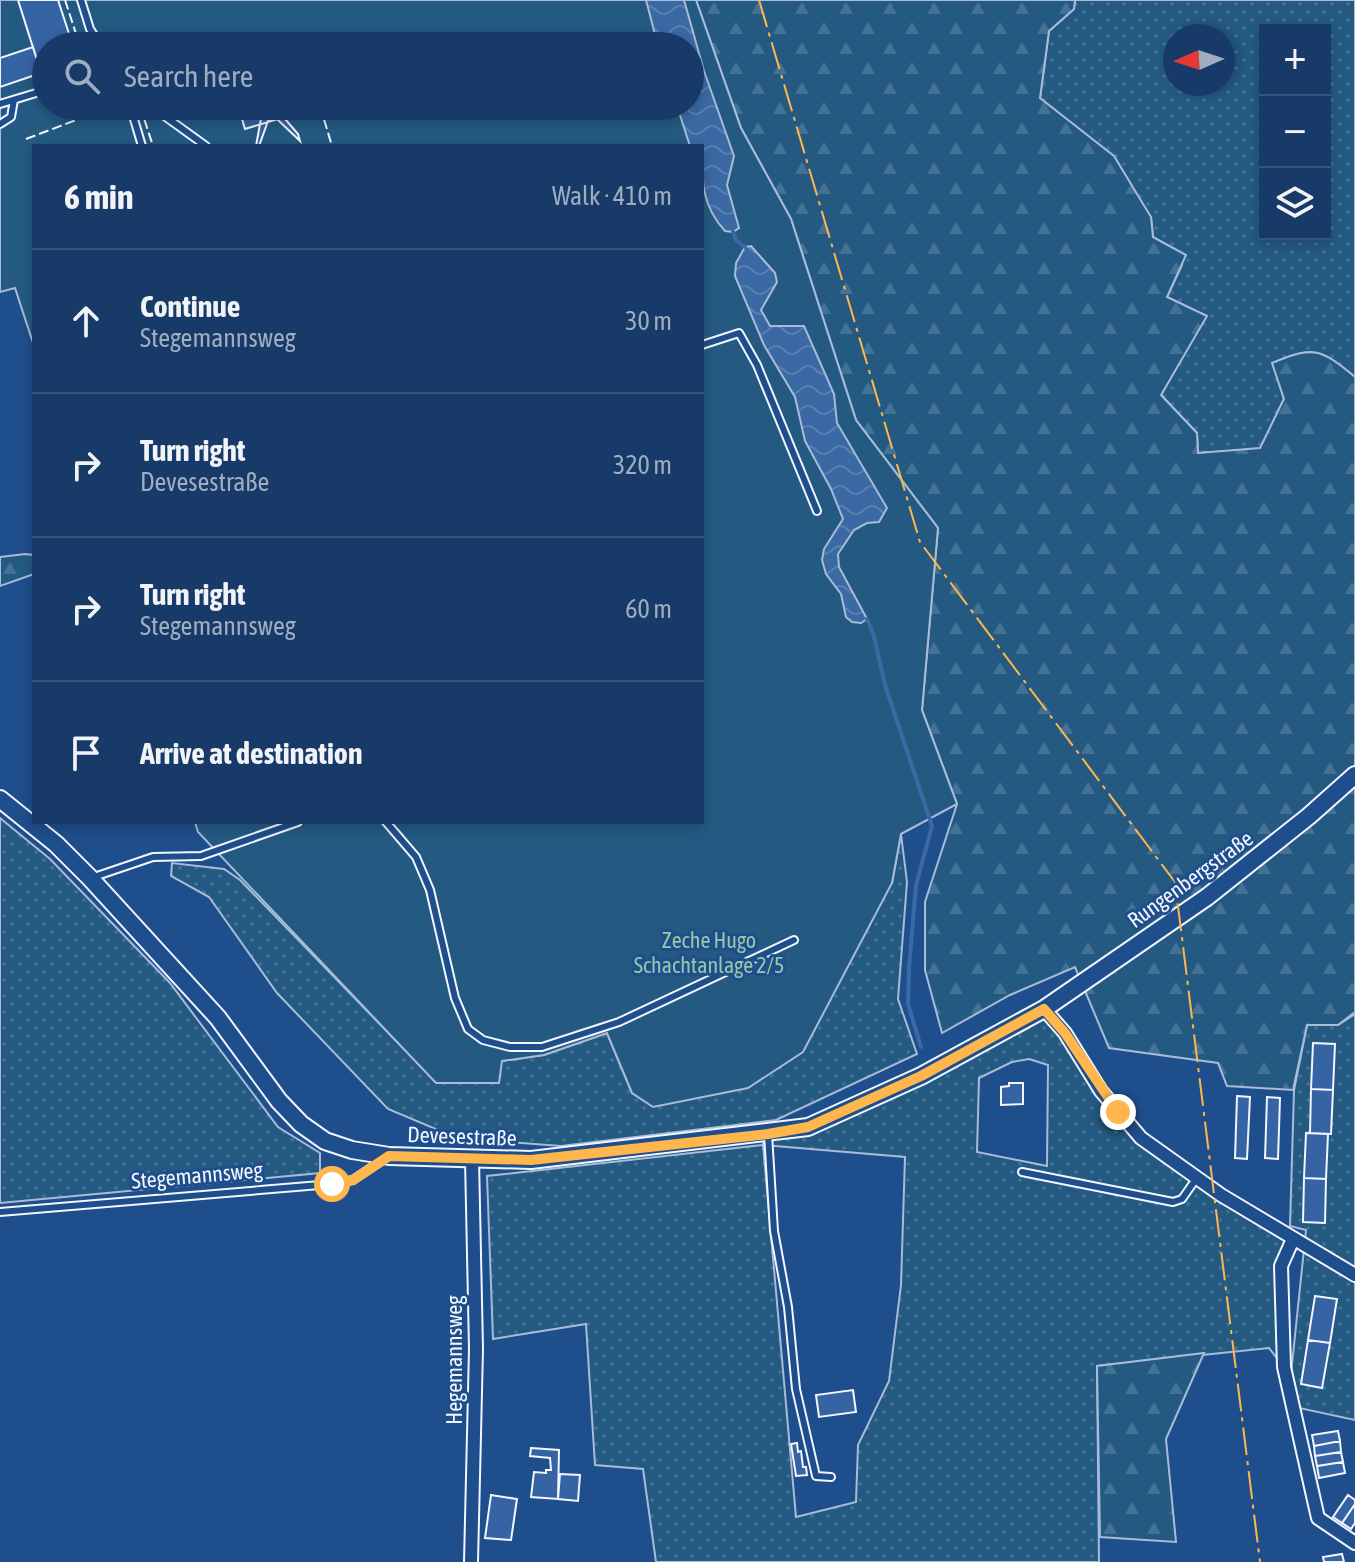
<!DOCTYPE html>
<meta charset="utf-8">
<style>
body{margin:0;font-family:"Asap Condensed",sans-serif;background:#20416f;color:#f1f3f6}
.controls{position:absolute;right:24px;top:24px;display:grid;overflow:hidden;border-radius:0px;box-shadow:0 4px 12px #0003}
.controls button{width:72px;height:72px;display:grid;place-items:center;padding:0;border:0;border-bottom:2px solid #36547d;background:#173a69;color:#f1f3f6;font:40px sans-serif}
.compass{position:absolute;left:1163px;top:24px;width:72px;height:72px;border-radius:50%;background:#173a69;box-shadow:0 4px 12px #0003;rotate:267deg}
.stop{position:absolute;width:24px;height:24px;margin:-18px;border:6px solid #ffb74d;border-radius:50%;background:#fff}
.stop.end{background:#ffb74d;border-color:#fff;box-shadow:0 2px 8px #0008}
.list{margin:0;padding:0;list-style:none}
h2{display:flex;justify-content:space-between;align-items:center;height:104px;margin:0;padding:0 32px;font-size:34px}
h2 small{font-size:26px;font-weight:400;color:#9eadc0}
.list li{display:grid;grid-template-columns:52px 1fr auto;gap:24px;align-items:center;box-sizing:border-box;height:144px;padding:0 32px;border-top:2px solid #36547d}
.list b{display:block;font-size:30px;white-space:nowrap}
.list p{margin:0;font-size:26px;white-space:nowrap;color:#9eadc0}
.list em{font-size:26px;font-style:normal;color:#9eadc0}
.icon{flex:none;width:44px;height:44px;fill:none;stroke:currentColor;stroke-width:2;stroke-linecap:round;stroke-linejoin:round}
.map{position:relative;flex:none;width:1355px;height:1562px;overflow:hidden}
.search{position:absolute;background:#173a69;box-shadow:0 4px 12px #0003;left:32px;top:32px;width:672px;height:88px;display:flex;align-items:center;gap:20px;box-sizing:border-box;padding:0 28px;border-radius:44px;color:#9eadc0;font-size:30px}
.panel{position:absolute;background:#173a69;box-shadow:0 4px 12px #0003;left:32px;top:144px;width:672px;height:680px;border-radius:0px}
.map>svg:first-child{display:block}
.grass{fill:url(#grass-dots);stroke:#a8bbd7;stroke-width:2;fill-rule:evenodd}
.forest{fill:url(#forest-firs);stroke:#a8bbd7;stroke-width:2}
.green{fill:#245a82;stroke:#a8bbd7;stroke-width:2;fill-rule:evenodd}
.water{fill:url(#water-waves);stroke:#a8bbd7;stroke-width:2}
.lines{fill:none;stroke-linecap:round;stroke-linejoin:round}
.stream{stroke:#3b69a3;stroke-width:4}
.building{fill:#3563a3;stroke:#f2f6ff;stroke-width:2}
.service-casing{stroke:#f2f6ff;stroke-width:10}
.minor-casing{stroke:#f2f6ff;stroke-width:16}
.tertiary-casing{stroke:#f2f6ff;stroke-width:20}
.service{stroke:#1f4e8c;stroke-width:6}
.minor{stroke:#1f4e8c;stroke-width:12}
.tertiary{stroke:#1f4e8c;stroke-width:16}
.fence{stroke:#f2f6ff;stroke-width:2;stroke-dasharray:10 4;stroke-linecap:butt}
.power{stroke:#ffb74d;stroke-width:2;stroke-dasharray:28 6 4 6;stroke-linecap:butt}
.route{stroke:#ffb74d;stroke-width:10}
.labels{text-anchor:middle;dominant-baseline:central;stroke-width:6;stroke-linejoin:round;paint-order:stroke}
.street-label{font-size:22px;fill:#f2f6ff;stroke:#1f4e8c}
.park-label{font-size:22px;fill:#97c8a6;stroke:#1f4e8c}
</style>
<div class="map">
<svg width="1355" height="1562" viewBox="0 0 1355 1562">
<defs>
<pattern id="grass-dots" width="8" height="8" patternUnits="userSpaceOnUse" patternTransform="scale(2)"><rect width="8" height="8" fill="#245a82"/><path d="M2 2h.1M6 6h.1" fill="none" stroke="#447295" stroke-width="1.8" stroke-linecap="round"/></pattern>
<pattern id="forest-firs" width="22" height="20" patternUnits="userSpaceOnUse" patternTransform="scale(2)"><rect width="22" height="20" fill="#245a82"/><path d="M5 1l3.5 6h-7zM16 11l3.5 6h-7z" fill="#447295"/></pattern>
<pattern id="water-waves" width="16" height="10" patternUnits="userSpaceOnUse" patternTransform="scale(2)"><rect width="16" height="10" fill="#3b69a3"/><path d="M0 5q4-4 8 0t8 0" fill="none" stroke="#587fb1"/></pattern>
</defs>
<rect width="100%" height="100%" fill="#1f4e8c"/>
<path class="grass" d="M1075,0H1355V377C1322,350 1314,345 1273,363L1284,399L1260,449L1198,453L1197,433L1161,395L1206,316L1167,297L1182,265L1153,237L1151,217L1040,98L1049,31L1074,9ZM1265,30H1325V234H1265ZM1175,36H1223V84H1175Z
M0,818L50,859L170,983L278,1127L320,1153V1173L0,1203Z
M901,834L907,882L898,999L917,1054L776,1120L561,1146L457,1138L388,1109L277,993L209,897L171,876L172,863L224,869L240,880L436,1082L502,1061L544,1055L607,1033L632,1093L892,883Z
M1044,1009L1141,1138L1293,1239L1281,1266L1284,1367L1269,1348L1097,1366L1099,1562H656L643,1469L595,1465L586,1324L493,1339L487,1176L762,1145L768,1138L846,1110ZM1029,1059L1048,1065L1047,1166L977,1152L979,1078L1012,1062ZM763,1145L905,1157L901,1285L889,1381L858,1445L856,1502L796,1517Z
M1355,1014V1420L1299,1408L1291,1374L1306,1230L1290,1226L1294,1090L1307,1025H1338Z"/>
<path class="forest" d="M696,0H1075L1074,9L1049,31L1040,98L1114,156L1151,217L1153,237L1186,255L1167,297L1207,316L1161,395L1197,433L1198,453L1260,448L1284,399L1272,363C1314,345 1321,349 1355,377V1012L1338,1025H1307L1293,1090L1227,1086L1218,1063L1109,1048L1075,967L1010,995L942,1033L925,970V902L957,804L922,710L938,528L856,420L791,219L741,128Z
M25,554L34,555V574L0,586V557Z
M1204,1353L1166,1439L1176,1542L1100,1537L1097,1366Z"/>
<path class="green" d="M0,0H696L741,128L791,219L856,420L938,528L922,710L957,804L901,834L892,883L803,1052L748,1088L653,1107L632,1093L607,1033L544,1055L502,1061L499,1083H436L198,832L195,822H702V146H34V346L15,288L0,292ZM46,46H690V106H46Z"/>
<path class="water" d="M646,0H684L704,71L734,156L727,185L739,228L733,232L725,231C701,205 702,180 702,146H690L677,106H690V46H658Z
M751,246L775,273L777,282L761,310L770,326H804L834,394L837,423L887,508L879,522L867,523L854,530L838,554L839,567L867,619L861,623L852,622L846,617L841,594L826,574L822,560L824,549L843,519L831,489L805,441L795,397L764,345L735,276L736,263L745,247Z"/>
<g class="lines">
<path class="stream" d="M733,232L736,240L745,247
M867,619L874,636L885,685L932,826L916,885L909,968L908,1004L921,1047"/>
</g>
<path class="building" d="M18,0H58L73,46H46V75L42,76Z
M33,47L41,73L0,87V58Z
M238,106H274L278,119L245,129Z
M260,106H274L298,134L300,141L277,119L268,121L259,146H256L262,113Z
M274,106H308L309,108L278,119Z
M1313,1043L1335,1044L1333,1090L1311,1089Z
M1009,1083H1023V1104L1001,1105V1087L1009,1086Z
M1311,1089L1333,1090L1331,1134L1310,1133Z
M1237,1096L1250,1097L1247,1159L1235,1158Z
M1267,1097L1280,1098L1278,1159L1265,1158Z
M1306,1133L1328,1134L1326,1179L1304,1178Z
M1304,1178L1326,1179L1325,1223L1303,1222Z
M1315,1296L1337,1299L1330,1343L1308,1340Z
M1308,1340L1330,1343L1322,1388L1301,1384Z
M853,1390L856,1412L819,1417L816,1395Z
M1338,1431L1340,1441L1314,1446L1312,1435Z
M1340,1441L1341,1452L1315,1456L1314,1446Z
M797,1443L798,1452L801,1451L803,1467H806L807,1475L796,1476L791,1444Z
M531,1448L559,1450L558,1499L531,1497L534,1472L546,1473V1470H551L550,1458L530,1456Z
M1341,1452L1343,1462L1317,1466L1315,1456Z
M1343,1462L1345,1473L1319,1478L1317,1466Z
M560,1474L580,1475L578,1501L558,1499Z
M491,1495L517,1499L511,1540L485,1538Z
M1348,1495L1355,1500V1504L1342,1523L1333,1517Z
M1355,1504V1523L1351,1529L1342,1523Z
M1342,1554L1344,1562H1324L1323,1557Z"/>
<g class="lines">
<g class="service-casing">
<path id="service" d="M81,0L90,29L101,46
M0,104L46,90
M130,106L142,146
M157,106L163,115L206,146
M0,124L11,117L14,100
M702,345L739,333L757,365L817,511
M386,822L416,857L430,890L455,998L468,1029L483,1040L510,1047H542L619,1022L794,940
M91,878L153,857L201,856L298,822
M768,1134L774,1231L788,1307L796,1389L816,1476L831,1477
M1022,1172L1173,1202L1182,1199L1196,1179
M0,1212L332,1184L353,1180L384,1159"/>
</g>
<g class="minor-casing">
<path id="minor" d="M1044,1009L1065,1033L1101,1091L1141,1138L1221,1195L1355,1275
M1293,1239L1281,1266L1284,1367L1318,1518L1355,1543
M471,1562L476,1349L472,1159"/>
</g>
<g class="tertiary-casing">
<path id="tertiary" d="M0,799L56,844L90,878L218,1018L279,1101L301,1124L325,1141L352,1150L389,1156L531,1160L808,1127L921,1076L1044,1009L1207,897L1309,816L1355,775"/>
</g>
<use href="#service" class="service"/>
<use href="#minor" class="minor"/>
<use href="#tertiary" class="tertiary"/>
<path class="fence" d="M65,0L80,46
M283,46L299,41L301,46
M140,106L153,146
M320,106L332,146
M26,139L100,111L98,106"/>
<path class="power" d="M759,0L920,542L1175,882L1260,1562"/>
</g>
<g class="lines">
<path class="route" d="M332,1184L353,1180L389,1156L531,1160L768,1134L808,1127L921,1076L1044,1009L1065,1033L1118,1112"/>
</g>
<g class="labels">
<g class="street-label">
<text transform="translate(1190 879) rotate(-36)">Rungenbergstraße</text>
<text transform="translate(462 1136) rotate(2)">Devesestraße</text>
<text transform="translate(197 1175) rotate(-5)">Stegemannsweg</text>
<text transform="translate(454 1360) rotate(-90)">Hegemannsweg</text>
</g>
<g class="park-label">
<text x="709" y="940">Zeche Hugo<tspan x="709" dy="25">Schachtanlage 2/5</tspan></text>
</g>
</g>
</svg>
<div class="controls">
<button>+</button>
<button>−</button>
<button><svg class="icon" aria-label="layers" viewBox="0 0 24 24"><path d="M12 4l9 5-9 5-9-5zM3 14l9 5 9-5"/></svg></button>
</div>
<svg class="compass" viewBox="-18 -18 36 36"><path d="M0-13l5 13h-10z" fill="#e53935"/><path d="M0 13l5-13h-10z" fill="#9eadc0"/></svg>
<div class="stop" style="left:332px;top:1184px"></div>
<div class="stop end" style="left:1118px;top:1112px"></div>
<div class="search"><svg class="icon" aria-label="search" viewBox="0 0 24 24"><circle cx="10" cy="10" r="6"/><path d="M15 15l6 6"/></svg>Search here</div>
<section class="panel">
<h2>6 min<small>Walk · 410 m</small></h2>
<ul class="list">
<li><svg class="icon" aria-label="ahead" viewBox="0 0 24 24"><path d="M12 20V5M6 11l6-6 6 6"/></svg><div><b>Continue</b><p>Stegemannsweg</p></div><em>30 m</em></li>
<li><svg class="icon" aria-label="right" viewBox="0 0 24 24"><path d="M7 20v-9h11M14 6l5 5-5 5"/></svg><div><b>Turn right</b><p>Devesestraße</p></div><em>320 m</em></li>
<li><svg class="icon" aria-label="right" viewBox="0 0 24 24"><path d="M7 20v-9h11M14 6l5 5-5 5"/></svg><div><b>Turn right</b><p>Stegemannsweg</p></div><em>60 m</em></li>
<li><svg class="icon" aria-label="arrive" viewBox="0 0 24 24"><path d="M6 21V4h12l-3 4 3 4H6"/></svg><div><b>Arrive at destination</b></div></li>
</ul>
</section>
</div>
